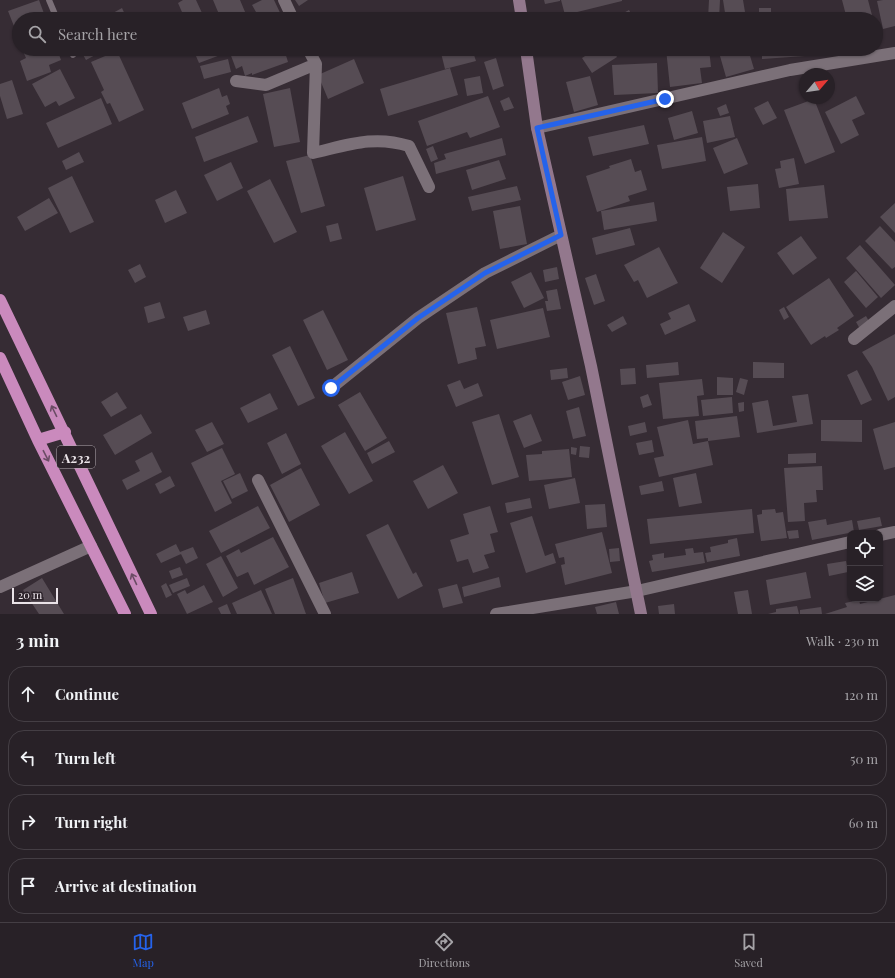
<!DOCTYPE html>
<meta charset="utf-8">
<style>
body{margin:0;font-family:"Playfair Display",serif;background:#342e33;color:#f1f3f6}
.controls{position:absolute;right:12px;bottom:12px;display:grid;overflow:hidden;border-radius:8px;box-shadow:0 1px 3px #0004}
.controls button{width:36px;height:36px;display:grid;place-items:center;padding:0;border:0;border-bottom:1px solid #443e44;background:#282127;color:#f1f3f6;font:20px sans-serif}
.compass{position:absolute;left:799px;top:68px;width:36px;height:36px;border-radius:50%;background:#282127;box-shadow:0 1px 3px #0004;rotate:61deg}
.scale{position:absolute;left:12px;bottom:10px;width:46px;box-sizing:border-box;padding-left:4px;border:2px solid #eae3e8;border-top:0;font-size:11px;line-height:14px;white-space:nowrap;color:#eae3e8;-webkit-text-stroke:3px #2c232a;paint-order:stroke}
.stop{position:absolute;width:12px;height:12px;margin:-9px;border:3px solid #2563eb;border-radius:50%;background:#fff}
.stop.end{background:#2563eb;border-color:#fff;box-shadow:0 1px 4px #0008}
.list{margin:0;padding:0;list-style:none}
h2{display:flex;justify-content:space-between;align-items:center;height:52px;margin:0;padding:0 16px;font-size:17px}
h2 small{font-size:13px;font-weight:400;color:#a5a3a7}
.list li{display:grid;grid-template-columns:26px 1fr auto;gap:12px;align-items:center;box-sizing:border-box;height:56px;margin:0 8px 8px;padding:0 8px;border:1px solid #443e44;border-radius:16px}
.list b{display:block;font-size:15px;white-space:nowrap}
.list em{font-size:13px;font-style:normal;color:#a5a3a7}
.icon{flex:none;width:22px;height:22px;fill:none;stroke:currentColor;stroke-width:2;stroke-linecap:round;stroke-linejoin:round}
.map{position:relative;flex:none;width:895px;height:614px;overflow:hidden}
.search{position:absolute;background:#282127;box-shadow:0 1px 3px #0004;left:12px;right:12px;top:12px;height:44px;display:flex;align-items:center;gap:10px;box-sizing:border-box;padding:0 14px;border-radius:22px;color:#a5a3a7;font-size:15px}
.sheet{height:308px;background:#282127}
nav{display:flex;justify-content:space-around;align-items:center;box-sizing:border-box;height:56px;border-top:1px solid #443e44;background:#282127;font-size:11px;color:#a5a3a7}
nav a{display:grid;justify-items:center;gap:2px}
nav .on{color:#2563eb}
.map>svg:first-child{display:block}
.building{fill:#564c54}
.lines{fill:none;stroke-linecap:round;stroke-linejoin:round}
.lane{stroke:#7b7078;stroke-width:6}
.street{stroke:#7b7078;stroke-width:12}
.secondary{stroke:#93788d;stroke-width:12}
.highway{stroke:#ca8abd;stroke-width:12}
.oneway{stroke:#6b4c65}
.route{stroke:#2563eb;stroke-width:5}
.labels{text-anchor:middle;dominant-baseline:central;stroke-width:3.5;stroke-linejoin:round;paint-order:stroke}
.shield{fill:#2c232a;stroke:#b1a9af;stroke-width:1}
.shield-label{font-size:13px;font-weight:bold;fill:#eae3e8}
</style>
<div class="map">
<svg width="895" height="614" viewBox="0 0 895 614">
<rect width="100%" height="100%" fill="#362c34"/>
<path class="building" d="M39,0L46,19H19V39L8,11Z
M183,0H196L202,13L185,19L178,3Z
M213,0H240L248,19H221Z
M262,0H274L283,19H260L252,5Z
M295,0H308L299,6Z
M544,0H560V1L545,4Z
M561,0H622V1L565,15Z
M709,0H720L719,19H708Z
M723,0H743L746,18L726,19Z
M842,0H868L873,19H847Z
M883,0H895V26L883,29L877,1Z
M122,8L127,19H102Z
M759,8H771V19H759Z
M629,10L634,19H612Z
M203,14L205,19H193Z
M22,49H57L61,60L49,65L51,72L27,81L20,61L26,58Z
M90,49H95L97,54L86,60L82,53Z
M193,49H221L223,54L199,63Z
M241,49H284L288,62L252,75V73L245,76L242,66L236,69L230,53Z
M440,49H472L476,61L445,69Z
M596,49H612L617,57L592,73L582,58Z
M666,49H709L711,67L700,68L702,83L670,87Z
M718,49H748L754,69L726,77Z
M762,49H804L805,56L762,59Z
M117,51L144,110L119,122L110,103L107,104L101,92L104,90L91,62Z
M496,58L504,86L493,90L484,62Z
M228,59L231,72L204,79L200,66Z
M354,59L364,83L328,99L318,75Z
M657,63L658,93L614,95L612,65Z
M450,68L458,95L388,116L380,89Z
M60,69L75,98L59,106L56,101L45,107L32,84Z
M480,76L483,93L467,96L464,79Z
M590,76L598,105L574,112L566,82Z
M12,80L23,114L7,119L0,96V84Z
M219,88L222,97L227,95L230,104L226,106L229,114L192,129L182,103Z
M290,88L300,142L274,147L263,94Z
M488,96L500,127L470,138L467,132L427,146L418,121Z
M856,96L865,114L852,120L859,135L841,144L825,112Z
M509,97L514,108L504,111L500,101Z
M101,98L112,124L58,148L46,123Z
M814,99L835,152L805,164L784,110Z
M768,101L777,118L763,125L754,108Z
M726,104L729,113L720,116L717,108Z
M692,111L698,133L674,140L668,118Z
M248,116L258,142L204,162L195,137Z
M730,116L735,137L707,143L703,121Z
M644,125L649,144L593,156L588,137Z
M702,137L706,161L662,169L657,145Z
M502,138L506,155L436,174L434,163L446,159L444,154Z
M737,138L748,164L724,174L713,148Z
M433,146L438,159L431,162L426,149Z
M79,152L84,162L66,170L62,161Z
M310,155L325,206L301,213L286,161Z
M794,158L799,184L779,188L775,169L781,168L780,161Z
M631,159L635,172L641,170L647,190L628,196L630,201L597,212L586,176L610,168L609,166Z
M499,160L506,179L472,190L466,170Z
M231,162L243,188L217,201L204,175Z
M72,176L94,222L70,233L48,188Z
M403,176L416,220L376,231L364,188Z
M270,179L297,232L274,243L247,191Z
M758,184L760,208L730,211L727,187Z
M824,185L828,218L789,221L786,189Z
M517,186L521,200L472,211L468,197Z
M176,190L187,213L165,223L155,200Z
M49,198L58,213L25,231L17,217Z
M654,202L657,221L604,230L601,211Z
M895,203V233L880,217Z
M520,206L527,244L500,249L493,211Z
M338,223L342,239L330,242L326,226Z
M880,226L895,242V267L892,269L865,241Z
M630,228L635,245L596,255L592,238Z
M723,232L745,247L722,283L700,268Z
M801,236L817,258L793,275L777,253Z
M860,245L895,285L881,298L846,258Z
M659,247L678,283L647,298L638,280L634,282L624,265Z
M140,264L146,277L135,283L128,270Z
M557,267L559,279L545,282L543,270Z
M856,271L878,297L866,308L844,282Z
M531,272L544,298L524,308L511,282Z
M596,274L605,301L594,305L585,278Z
M829,278L854,316L837,328L839,330L826,338L825,336L811,345L786,307Z
M557,289L561,309L547,311L545,301H548L546,291Z
M160,302L165,318L148,323L144,307Z
M689,304L696,321L665,335L660,324L671,319L668,313Z
M477,307L486,346L475,348L477,359L458,364L446,313Z
M784,307L789,317L784,320L779,310Z
M543,308L550,337L497,349L490,320Z
M206,310L210,324L188,331L183,317Z
M323,310L348,360L327,370L303,320Z
M623,316L627,324L612,332L607,325Z
M866,316L870,323L860,329L856,322Z
M895,334V397L888,401L872,367L862,352Z
M290,346L315,398L298,406L272,355Z
M678,362L679,375L647,378L646,365Z
M753,362L784,363V378H753Z
M567,368L568,378L551,380L550,370Z
M635,368L636,384L621,385L620,369Z
M857,370L872,400L861,405L847,375Z
M580,376L585,395L568,400L562,382Z
M717,377L733,378V395H717Z
M740,378L748,380L744,395L736,392Z
M702,379L704,395L697,396L699,416L663,419L659,383Z
M460,380L464,389L478,383L483,396L456,407L447,385Z
M117,392L127,408L111,417L101,402Z
M360,392L387,438L365,451L338,405Z
M270,393L278,409L248,423L240,408Z
M648,394L652,405L643,408L640,397Z
M808,394L813,424L757,433L752,403L768,400L773,426L797,422L792,396Z
M732,397L733,413L703,416L701,400Z
M744,402V411L739,412L738,403Z
M579,407L586,436L573,439L566,411Z
M141,414L152,433L115,455L103,435Z
M499,414L519,477L492,485L472,422Z
M531,414L542,441L524,448L513,421Z
M737,416L740,437L708,441V438L697,439L695,421Z
M688,420L693,444L708,441L713,465L659,477L654,458L664,456L657,427Z
M821,420H862V442L821,441Z
M212,422L224,444L207,452L195,430Z
M645,422L647,432L630,436L628,426Z
M895,422V467L884,470L873,429Z
M345,432L373,481L349,494L321,446Z
M286,433L301,464L282,474L267,443Z
M652,440L654,452L639,455L636,443Z
M389,441L395,452L372,464L367,453Z
M580,446L590,447L589,458L579,457Z
M571,447L577,448L576,455L571,454Z
M222,448L235,474L221,481L232,503L215,512L191,463Z
M569,449L572,477L529,481L526,455L542,454V451Z
M152,452L162,472L127,490L122,480L140,471L135,461Z
M816,453V463L788,464V454Z
M443,465L458,493L428,509L413,481Z
M822,466L823,490H816L817,502L804,503L805,521L788,522L784,468Z
M301,468L320,505L289,522L270,485Z
M240,473L248,491L232,499L223,481Z
M696,473L702,503L679,507L673,478Z
M170,476L175,486L160,494L155,484Z
M575,478L580,503L549,509L544,485Z
M662,481L664,491L641,495L639,486Z
M530,498L532,508L507,513L505,503Z
M605,504L607,527L587,529L585,505Z
M258,506L270,528L221,553L209,531Z
M490,506L498,532L490,534L495,552L484,555L489,568L473,573L468,559L457,562L450,540L469,534L463,514Z
M752,509L754,533L650,544L647,519Z
M775,509L776,513L783,512L787,538L761,541L757,515L762,514V510Z
M532,516L545,556L553,553L556,563L526,573L510,523Z
M880,517L882,526L859,530L857,521Z
M826,519L827,525L852,520L854,532L812,540L808,522Z
M388,524L413,574L416,572L423,586L398,599L366,535Z
M798,530L799,538L789,539L787,531Z
M602,532L612,573L565,585L561,565L565,564L564,557L559,558L555,544Z
M273,537L289,567L254,585L248,572L237,577L226,556L239,549L241,553Z
M737,538L740,556L707,562L705,553L711,552L710,547L728,543V540Z
M176,544L181,554L161,563L156,554Z
M193,547L198,558L186,564L180,552Z
M619,548L620,561L610,562L609,549Z
M693,548L694,553L703,552L705,563L652,572L649,561L653,560L652,555L664,553V558L686,555L685,549Z
M221,556L238,588L223,597L206,564Z
M846,561L848,572L829,576L827,564Z
M180,567L183,575L172,579L169,571Z
M352,572L359,593L325,603L319,583Z
M806,572L811,598L770,605L766,580Z
M499,577L501,587L464,597L462,587Z
M42,578L64,614H39L23,590Z
M187,578L190,586L173,593L169,585Z
M293,578L306,614H275L265,589Z
M166,583L172,595L166,598L161,586Z
M457,584L463,603L443,608L438,589Z
M204,585L213,602L187,614L177,594L185,590L187,594Z
M261,590L272,614H237L232,603Z
M748,590L752,614H738L734,592Z
M895,595V614H825L847,607L845,603L859,600L860,604Z
M616,602L619,614H597L595,607Z
M227,604L231,614H221L218,608Z
M674,604L675,614H659L658,606Z
M797,606L799,614H768L776,612V609Z
M821,607L822,614H800V610Z"/>
<g class="lines">
<path class="lane" d="M49,0L57,19
M71,49L73,55"/>
<path class="street" d="M284,0L293,19
M308,49L316,64L313,153C348,145 374,135 409,146L429,187
M236,81L266,85L316,64
M537,128L790,70L895,53
M854,339L895,306
M331,388L418,318L485,273L561,235
M258,480L325,614
M880,535L895,532
M0,587L91,546
M496,614L637,591L850,542"/>
<path class="secondary" d="M519,0L522,19
M526,49L537,128L591,366L641,614"/>
<path class="highway" d="M0,300L151,614
M0,358L38,440L125,614
M38,440L65,432"/>
</g>
<defs><path id="oneway-shaft" d="M-6 0H5M1.5-3L5.5 0L1.5 3" fill="none" stroke-width="1.6" stroke-linecap="round" stroke-linejoin="round"/></defs>
<g class="oneway">
<use href="#oneway-shaft" transform="translate(54 411) rotate(-116)"/>
<use href="#oneway-shaft" transform="translate(46 456) rotate(63)"/>
<use href="#oneway-shaft" transform="translate(134 579) rotate(-115)"/>
</g>
<g class="lines">
<path class="route" d="M331,388L418,318L485,273L561,235L537,128L665,99"/>
</g>
<g class="labels">
<rect class="shield" x="57" y="446" width="38" height="22" rx="3"/>
<g class="shield-label">
<text x="76" y="457">A232</text>
</g>
</g>
</svg>
<div class="controls">
<button><svg class="icon" aria-label="locate" viewBox="0 0 24 24"><circle cx="12" cy="12" r="6"/><path d="M12 2v4M12 18v4M2 12h4M18 12h4"/></svg></button>
<button><svg class="icon" aria-label="layers" viewBox="0 0 24 24"><path d="M12 4l9 5-9 5-9-5zM3 14l9 5 9-5"/></svg></button>
</div>
<svg class="compass" viewBox="-18 -18 36 36"><path d="M0-13l5 13h-10z" fill="#e53935"/><path d="M0 13l5-13h-10z" fill="#a5a3a7"/></svg>
<div class="scale">20 m</div>
<div class="stop" style="left:331px;top:388px"></div>
<div class="stop end" style="left:665px;top:99px"></div>
<div class="search"><svg class="icon" aria-label="search" viewBox="0 0 24 24"><circle cx="10" cy="10" r="6"/><path d="M15 15l6 6"/></svg>Search here</div>
</div>
<section class="sheet">
<h2>3 min<small>Walk · 230 m</small></h2>
<ul class="list">
<li><svg class="icon" aria-label="ahead" viewBox="0 0 24 24"><path d="M12 20V5M6 11l6-6 6 6"/></svg><div><b>Continue</b></div><em>120 m</em></li>
<li><svg class="icon" aria-label="left" viewBox="0 0 24 24"><path d="M17 20v-9H6M10 6l-5 5 5 5"/></svg><div><b>Turn left</b></div><em>50 m</em></li>
<li><svg class="icon" aria-label="right" viewBox="0 0 24 24"><path d="M7 20v-9h11M14 6l5 5-5 5"/></svg><div><b>Turn right</b></div><em>60 m</em></li>
<li><svg class="icon" aria-label="arrive" viewBox="0 0 24 24"><path d="M6 21V4h12l-3 4 3 4H6"/></svg><div><b>Arrive at destination</b></div></li>
</ul>
</section>
<nav>
<a class="on"><svg class="icon" aria-label="map" viewBox="0 0 24 24"><path d="M3 6l6-2 6 2 6-2v14l-6 2-6-2-6 2zM9 4v14M15 6v14"/></svg>Map</a>
<a><svg class="icon" aria-label="directions" viewBox="0 0 24 24"><path d="M12 3l9 9-9 9-9-9zM9 14v-3h6M13 9l2 2-2 2"/></svg>Directions</a>
<a><svg class="icon" aria-label="saved" viewBox="0 0 24 24"><path d="M7 4h10v16l-5-4-5 4z"/></svg>Saved</a>
</nav>
